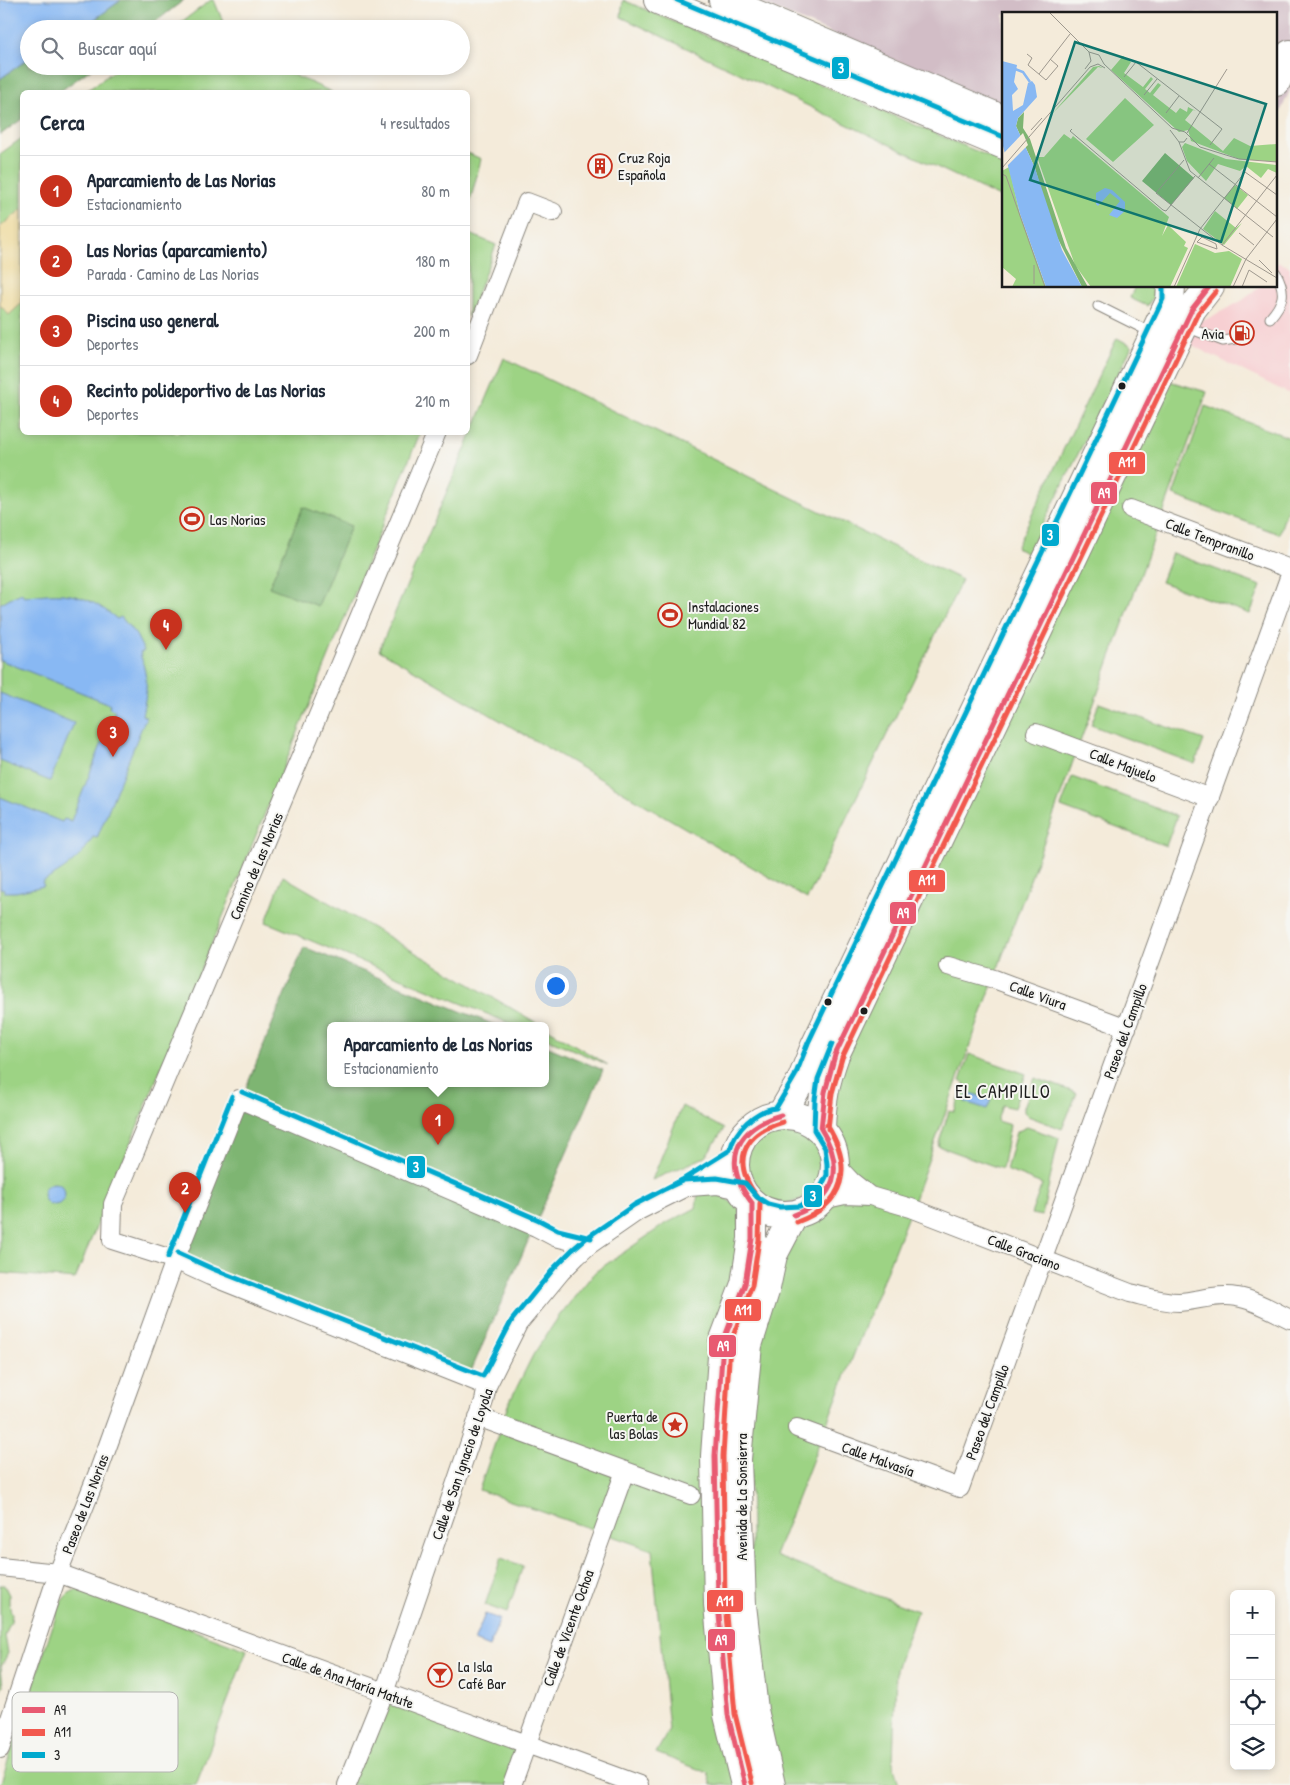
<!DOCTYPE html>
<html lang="es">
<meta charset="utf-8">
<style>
body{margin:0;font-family:"Patrick Hand",sans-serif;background:#f2f2f3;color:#1f2937}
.controls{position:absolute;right:15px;bottom:15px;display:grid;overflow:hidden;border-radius:8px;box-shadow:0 2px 8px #0003}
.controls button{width:45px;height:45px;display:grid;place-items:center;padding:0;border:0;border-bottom:1px solid #e0e1e3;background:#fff;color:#1f2937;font:25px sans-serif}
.you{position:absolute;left:555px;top:985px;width:18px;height:18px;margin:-12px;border:4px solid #fff;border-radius:50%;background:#1a73e8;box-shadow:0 0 0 8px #1a73e833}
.badge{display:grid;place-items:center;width:32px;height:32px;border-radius:50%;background:#c8321e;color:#fff;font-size:16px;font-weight:700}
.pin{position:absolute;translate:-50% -41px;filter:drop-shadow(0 1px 2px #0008)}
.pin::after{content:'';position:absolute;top:26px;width:18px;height:15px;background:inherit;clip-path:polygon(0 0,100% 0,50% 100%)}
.popup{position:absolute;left:327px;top:1022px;width:222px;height:65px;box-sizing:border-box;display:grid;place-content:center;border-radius:8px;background:#fff;filter:drop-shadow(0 1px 4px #0005);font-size:16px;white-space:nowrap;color:#747a83}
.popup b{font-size:19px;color:#1f2937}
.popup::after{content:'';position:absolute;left:50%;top:100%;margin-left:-10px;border:10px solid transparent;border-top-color:#fff}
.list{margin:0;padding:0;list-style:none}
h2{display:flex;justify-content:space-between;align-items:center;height:65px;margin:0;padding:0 20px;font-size:21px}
h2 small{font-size:16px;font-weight:400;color:#747a83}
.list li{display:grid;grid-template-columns:32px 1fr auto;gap:15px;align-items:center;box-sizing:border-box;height:70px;padding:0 20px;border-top:1px solid #e0e1e3}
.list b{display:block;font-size:19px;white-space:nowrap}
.list p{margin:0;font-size:16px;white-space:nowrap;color:#747a83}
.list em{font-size:16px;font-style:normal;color:#747a83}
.icon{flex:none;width:28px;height:28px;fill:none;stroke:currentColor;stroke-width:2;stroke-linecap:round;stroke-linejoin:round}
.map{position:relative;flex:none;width:1290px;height:1785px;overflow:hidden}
.search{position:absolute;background:#fff;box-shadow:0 2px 8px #0003;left:20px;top:20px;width:450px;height:55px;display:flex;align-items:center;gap:12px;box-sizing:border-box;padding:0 18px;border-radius:28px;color:#747a83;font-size:19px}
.panel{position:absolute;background:#fff;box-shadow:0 2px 8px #0003;left:20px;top:90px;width:450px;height:345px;border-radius:8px}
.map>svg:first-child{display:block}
.built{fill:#f7cfd2}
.industrial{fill:#d2bdc6}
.green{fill:#9dd384;stroke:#5c7850}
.forest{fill:#7eb572;stroke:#4d6847}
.sand{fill:#eeda9e;stroke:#857b5d}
.water{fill:#88b8f3;stroke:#526a88}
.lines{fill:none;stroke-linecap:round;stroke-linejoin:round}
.lane-casing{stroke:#88847b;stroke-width:11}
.street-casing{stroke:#88847b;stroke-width:20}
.primary-casing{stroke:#88847b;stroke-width:30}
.lane{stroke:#fff;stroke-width:9}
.street{stroke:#fff;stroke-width:18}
.primary{stroke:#fff;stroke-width:28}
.bus-1-casing{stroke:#f6f6f2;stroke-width:9}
.bus-2-casing{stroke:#f6f6f2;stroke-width:9}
.bus-3-casing{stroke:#f6f6f2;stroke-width:9}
.bus-1{stroke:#e85a71;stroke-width:5}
.bus-2{stroke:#f2594e;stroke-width:5}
.bus-3{stroke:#00a9ce;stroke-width:5}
.bus-dot{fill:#1c1c1c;stroke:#f6f6f2;stroke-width:2}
.labels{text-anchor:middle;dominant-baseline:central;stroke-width:4;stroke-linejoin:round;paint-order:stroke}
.poi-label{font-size:15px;fill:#1c1c1c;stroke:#f6f6f2;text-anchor:start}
.street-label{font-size:15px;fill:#1c1c1c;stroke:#f6f6f2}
.quarter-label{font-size:18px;letter-spacing:1px;fill:#1c1c1c;stroke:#f6f6f2}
.inset-river{fill:none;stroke:#88b8f3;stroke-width:2.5}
.inset-road{fill:none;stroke:#9e988e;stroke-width:1}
.view{fill:#0f766e;fill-opacity:0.15;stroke:#0f766e;stroke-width:2.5}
.inset-edge{fill:none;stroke:#1c1c1c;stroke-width:2.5}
.key{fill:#f6f6f2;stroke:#b5b5b2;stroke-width:1}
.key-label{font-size:14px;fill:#1c1c1c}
.line-badge{stroke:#f6f6f2;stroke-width:2}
.badge-label{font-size:14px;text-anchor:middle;font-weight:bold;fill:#fff}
</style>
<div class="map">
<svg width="1290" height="1785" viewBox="0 0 1290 1785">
<rect width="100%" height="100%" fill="#f6f6f2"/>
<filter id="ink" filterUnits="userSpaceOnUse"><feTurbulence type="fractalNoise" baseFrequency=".02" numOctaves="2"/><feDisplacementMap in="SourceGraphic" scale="10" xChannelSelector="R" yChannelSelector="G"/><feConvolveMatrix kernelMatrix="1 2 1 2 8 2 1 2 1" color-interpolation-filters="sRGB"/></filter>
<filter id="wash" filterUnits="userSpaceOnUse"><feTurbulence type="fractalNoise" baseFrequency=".0096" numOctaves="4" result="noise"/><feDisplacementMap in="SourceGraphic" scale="20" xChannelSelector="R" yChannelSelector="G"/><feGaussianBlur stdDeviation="1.12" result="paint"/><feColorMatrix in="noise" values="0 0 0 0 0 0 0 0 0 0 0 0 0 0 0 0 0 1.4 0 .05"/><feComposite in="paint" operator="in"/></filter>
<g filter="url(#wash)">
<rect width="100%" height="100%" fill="#f4ebda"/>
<path class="built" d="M1279,262L1290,267V394L1189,344L1197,321L1207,319L1243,300L1261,286H1276V265Z"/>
<path class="industrial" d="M754,0H1290V90L1276,122V14H1004V108Z"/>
<path class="green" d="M211,0H214L226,29H172Z
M623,0L1004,163V199L621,17Z
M121,66H273L332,92H85Z
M22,138V432L420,433L75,1279L0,1273V154Z
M468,153L481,159L468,210Z
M468,233L496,245L468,317Z
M1135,286H1154L1153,297L1147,306L1130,298Z
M1117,338L1132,346L1028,554L1016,548Z
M504,358L962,580L807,899L379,650Z
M1159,378L1207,392L911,1208L775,1556L917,1611L896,1669L893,1763L899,1785H771L754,1710L748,1345L794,1215L822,1200L869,1195L835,1164L832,1145L827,1137L822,1100Z
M1205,406L1290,438V500L1279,534L1173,495Z
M1172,553L1261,586L1250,614L1161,582Z
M1099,703L1204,740L1195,764L1091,725Z
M1072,777L1177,816L1166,846L1061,807Z
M283,876L542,1026H516L266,922Z
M546,1028L608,1065L546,1038Z
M969,1054L1026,1074L1014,1108L1002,1105L997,1121L1010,1125L1002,1169L938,1146L949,1111L954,1112L965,1084L960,1081Z
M1035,1078L1077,1093L1062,1129L1028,1116L1024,1112V1107Z
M682,1106L724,1129L705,1157L652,1180Z
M1027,1127L1059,1138L1042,1216L1031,1214L1042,1184L1006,1170L1016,1132Z
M746 1165a38 38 0 1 1 76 0a38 38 0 1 1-76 0Z
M698,1193C719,1193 723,1195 739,1209L745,1785H712L708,1773L656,1753L669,1730L652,1550L479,1490L508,1405L533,1355L559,1316L595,1272L665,1224L696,1208Z
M501,1558L523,1566L507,1613L485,1605Z
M0,1585H4L9,1595V1604L12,1615L11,1621L5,1636L8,1653L1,1667L3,1686L0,1692Z
M76,1590H84L247,1650L196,1785H0L59,1607C63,1598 67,1593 76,1590Z
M384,1693L526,1744L512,1785H347Z"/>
<path class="forest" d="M121,0H184L146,29H75L91,22Z
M29,58V66H95L59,92H22V119L0,135V79Z
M303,507L351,526L318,606L269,587Z
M304,947L497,1026H330V1084H546V1046L603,1070L468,1378L175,1260Z"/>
<path class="sand" d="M22,209V303L9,315L0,305V227Z"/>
<path class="water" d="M0,0H121L91,22L75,29H29V58L0,79Z
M22,593L24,597C63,590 86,593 117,619L121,617L136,635L144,651L140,653C148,679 148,689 142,715L146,717L97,838L93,837C82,858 63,871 42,882L44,886L16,892H4V889L0,888V797L62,822L64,819L71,821L115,710L109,708L110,704L0,660V604L10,598Z
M0,693L74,723L50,781L0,761Z
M968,1092L991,1100L987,1109L965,1102Z
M43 1194a11 11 0 1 1 22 0a11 11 0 1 1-22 0Z
M485,1614L500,1619L489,1647L474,1641Z"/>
</g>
<g filter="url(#ink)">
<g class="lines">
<g class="lane-casing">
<path id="lane" d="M1098,306L1152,333
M1270,318C1283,303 1287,293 1276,273
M1186,327L1223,341L1247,337"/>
</g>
<g class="street-casing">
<path id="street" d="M468,355L527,202L553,212
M437,432L113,1204L112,1240L175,1260L210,1276L487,1386
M1131,509L1290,569
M1036,733L1210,798
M948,966L994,979L1127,1028
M835,1164L851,1181L870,1196
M689,1187L717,1185L741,1190
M822,1200L845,1195L870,1196L911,1208L1130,1293C1147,1297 1162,1302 1179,1302C1198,1301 1218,1293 1237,1297C1256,1300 1273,1311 1290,1319
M478,1417L691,1495
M797,1428L960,1488L1290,575
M0,1567L58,1573L639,1785
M0,1749L58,1573L99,1470L175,1260L239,1099L536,1227L555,1237L589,1245
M347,1785L384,1693L484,1401L487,1386L518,1324L561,1272L577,1256L589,1245L638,1211L686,1187L736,1155
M512,1785L625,1471"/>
</g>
<g class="primary-casing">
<path id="primary" d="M658,0L1004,145
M723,0L1004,120
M1276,82L1290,54
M735 1165a50 50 0 1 1 100 0a50 50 0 1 1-100 0Z
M781,1115L802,1079L815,1046L1170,301L1171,286
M821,1129C822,1100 825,1083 835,1055L1192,309L1210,286
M745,1785L728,1715L718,1604L715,1456L723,1342L745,1284L752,1239V1203
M771,1785L754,1710L742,1605L737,1459L748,1345L766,1288L773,1255L794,1215"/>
</g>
<use href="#lane" class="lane"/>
<use href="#street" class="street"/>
<use href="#primary" class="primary"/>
<g class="bus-1-casing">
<path id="bus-1" d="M821,1129L825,1092L835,1055L1192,309L1210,286
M752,1203C722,1164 733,1129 781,1115
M794,1215C837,1199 845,1167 821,1129
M745,1785L728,1715L718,1604L715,1456L723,1342L745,1284L752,1239V1203"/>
</g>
<g class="bus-2-casing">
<path id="bus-2" d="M828,1129L832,1093L842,1058L1198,313L1216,291
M758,1198C731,1163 741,1134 783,1122
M797,1222C845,1204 854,1168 827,1125
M752,1783L735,1714L725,1604L723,1456L730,1344L752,1285L759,1240L760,1203"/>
</g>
<g class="bus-3-casing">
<path id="bus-3" d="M677,0L1004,137
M242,1092L539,1220L558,1230L591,1238
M665,1189L684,1180L717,1178L745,1183L757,1197L768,1204L780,1207L800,1206L811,1199L822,1185L827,1175V1164L825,1148L814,1130L815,1100L818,1079L832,1044
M178,1253L213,1269L483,1376L512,1320L555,1267L572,1250L585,1239L634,1205L682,1180L730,1150C735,1130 755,1110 776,1108L795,1076L808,1043L1163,299V286
M168,1257L232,1096"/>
</g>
<use href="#bus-1" class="bus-1"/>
<use href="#bus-2" class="bus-2"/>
<use href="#bus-3" class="bus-3"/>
</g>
</g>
<defs>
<g id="building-ring" transform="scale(1.25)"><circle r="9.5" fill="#f6f6f2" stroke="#c8321e" stroke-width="1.5"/><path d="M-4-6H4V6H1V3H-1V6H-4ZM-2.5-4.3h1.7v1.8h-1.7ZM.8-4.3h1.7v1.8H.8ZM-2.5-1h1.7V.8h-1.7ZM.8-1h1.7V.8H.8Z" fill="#c8321e"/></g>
<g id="fuel-ring" transform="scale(1.25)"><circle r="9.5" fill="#f6f6f2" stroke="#c8321e" stroke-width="1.5"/><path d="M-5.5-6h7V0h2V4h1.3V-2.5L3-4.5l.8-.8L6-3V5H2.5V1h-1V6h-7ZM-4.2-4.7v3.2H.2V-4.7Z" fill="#c8321e"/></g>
<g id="stadium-ring" transform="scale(1.25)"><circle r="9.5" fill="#f6f6f2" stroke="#c8321e" stroke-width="1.5"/><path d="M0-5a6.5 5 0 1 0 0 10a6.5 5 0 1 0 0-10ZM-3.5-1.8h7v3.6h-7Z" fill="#c8321e"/></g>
<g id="sight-ring" transform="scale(1.25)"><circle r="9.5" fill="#f6f6f2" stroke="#c8321e" stroke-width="1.5"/><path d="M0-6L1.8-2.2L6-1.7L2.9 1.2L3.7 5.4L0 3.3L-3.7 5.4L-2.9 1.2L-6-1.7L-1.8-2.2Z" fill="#c8321e"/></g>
<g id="bar-ring" transform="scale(1.25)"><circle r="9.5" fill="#f6f6f2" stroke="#c8321e" stroke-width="1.5"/><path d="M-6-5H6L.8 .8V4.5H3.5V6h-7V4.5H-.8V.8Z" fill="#c8321e"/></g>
</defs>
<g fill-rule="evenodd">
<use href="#building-ring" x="600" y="166"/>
<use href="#fuel-ring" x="1242" y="333"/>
<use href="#stadium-ring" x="192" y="519"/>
<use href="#stadium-ring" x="670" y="615"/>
<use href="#sight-ring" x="675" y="1425"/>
<use href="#bar-ring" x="440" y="1675"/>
</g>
<g class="bus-dot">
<circle cx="1122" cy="386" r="4.5"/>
<circle cx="828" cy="1002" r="4.5"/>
<circle cx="864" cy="1011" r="4.5"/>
</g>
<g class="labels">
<g class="poi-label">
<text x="618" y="157">Cruz Roja<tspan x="618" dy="17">Española</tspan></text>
<text x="1224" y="333" text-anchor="end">Avia</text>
<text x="210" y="519">Las Norias</text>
<text x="688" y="606">Instalaciones<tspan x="688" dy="17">Mundial 82</tspan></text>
<text x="658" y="1416" text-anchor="end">Puerta de<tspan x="658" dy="17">las Bolas</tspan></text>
<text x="458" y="1666">La Isla<tspan x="458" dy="17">Café Bar</tspan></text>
</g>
<g class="street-label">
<text transform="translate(1210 539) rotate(21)">Calle Tempranillo</text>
<text transform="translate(1123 765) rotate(21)">Calle Majuelo</text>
<text transform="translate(256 866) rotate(-67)">Camino de Las Norias</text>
<text transform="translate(1038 995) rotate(20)">Calle Viura</text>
<text transform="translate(1125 1031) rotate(-70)">Paseo del Campillo</text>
<text transform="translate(1024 1252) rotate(21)">Calle Graciano</text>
<text transform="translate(987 1412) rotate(-70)">Paseo del Campillo</text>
<text transform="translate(878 1459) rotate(20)">Calle Malvasía</text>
<text transform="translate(462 1464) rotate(-71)">Calle de San Ignacio de Loyola</text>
<text transform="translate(741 1497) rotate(-90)">Avenida de La Sonsierra</text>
<text transform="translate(85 1504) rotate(-69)">Paseo de Las Norias</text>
<text transform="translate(568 1628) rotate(-70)">Calle de Vicente Ochoa</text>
<text transform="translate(348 1680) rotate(20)">Calle de Ana María Matute</text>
</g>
<g class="quarter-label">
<text x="1003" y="1091">EL CAMPILLO</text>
</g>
</g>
<g transform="translate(1002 12)">
<rect width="275" height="275" fill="#f4ebda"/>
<path d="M121,44L129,50L122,61L141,75L149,65L151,67L143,77L148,81L156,71L159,73L151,83L174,101L178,96L185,100L186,95L194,99L191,98L183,108L221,139L232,126L248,134L275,132V150L237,147L189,129L186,118L177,120L109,58ZM97,54L101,56L96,55L50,102L91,55ZM123,86L152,113L111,150L84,127ZM62,122L69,127L71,124L167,205L160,224L166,213L184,230L182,234L186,236L168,275H89L73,253L35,145H42ZM183,131L224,147L274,153L275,161L266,157L259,166L244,154L238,159L216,152L204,169L185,149L180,135ZM7,155L18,202L44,275H10L14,267L0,255V159ZM233,173L246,183L235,197L222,186ZM213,199L234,216L240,211L222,233L201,217ZM193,232L213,241L227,239L240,247L228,275H174Z" fill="#9dd384"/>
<path d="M22,100L21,116L28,127L64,236L86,275H80L50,215L33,156L14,114L16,106ZM163,141L192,166L169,193L140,169Z" fill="#7eb572"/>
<path d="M0,49L15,53L12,70L16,77L10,83L11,99L21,93L26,71L30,69L33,73L35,85L16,106L14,114L33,156L60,238L80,275H44L18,202L0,130ZM103,176L110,178L123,190V199L115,206L107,203L118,189L108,181L96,194L94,192V181Z" fill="#88b8f3"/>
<path d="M21,121L26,133L4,155L1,142Z" fill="#f4ebda"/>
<path class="inset-river" d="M13,57L21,60L28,70"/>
<path class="inset-road" d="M47,0L87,40L97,43L102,52L170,116L183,120L198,135L237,147L275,150M25,42L30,46L26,53L44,68L56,54L48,47M83,57L89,49L87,40M37,62L68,22M122,65L134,50L220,117L208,133M142,83L155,67M164,101L177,84M70,117L68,119L161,198L164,199L193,164M29,118L40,106M168,118L177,130H182L185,126M185,121L225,57M177,130L188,159L271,225M182,148L154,181L220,233L275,266M207,152L275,205M0,156L88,55L96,52L103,56M0,162L4,164L43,275M196,166L212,146M237,221L252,233M200,225L214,232L215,237L195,230ZM220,233L275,163M257,248L270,261M32,272V253M172,275L198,217L243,160L275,183M231,275L244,247L275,207M240,275L247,258L265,270"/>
<path class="view" d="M73,30L264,92L219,230L28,168Z"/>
<rect width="275" height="275" class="inset-edge"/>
</g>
<rect x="12" y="1692" width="166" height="80" rx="8" class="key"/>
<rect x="22" y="1707" width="23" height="6" fill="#e85a71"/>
<rect x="22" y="1729" width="23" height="7" fill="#f2594e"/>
<rect x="22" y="1752" width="23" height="6" fill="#00a9ce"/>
<g class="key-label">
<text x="54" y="1715">A9</text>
<text x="54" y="1737">A11</text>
<text x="54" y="1760">3</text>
</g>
<g class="line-badge">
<rect x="831" y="56" width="19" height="24" rx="5" fill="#00a9ce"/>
<rect x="1108" y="451" width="38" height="24" rx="5" fill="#f2594e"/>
<rect x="1090" y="481" width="28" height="24" rx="5" fill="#e85a71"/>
<rect x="1041" y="523" width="19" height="24" rx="5" fill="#00a9ce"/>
<rect x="908" y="869" width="38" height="24" rx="5" fill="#f2594e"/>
<rect x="889" y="901" width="28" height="24" rx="5" fill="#e85a71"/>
<rect x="406" y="1155" width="20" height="24" rx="5" fill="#00a9ce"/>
<rect x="803" y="1184" width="20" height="24" rx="5" fill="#00a9ce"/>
<rect x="724" y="1298" width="38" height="24" rx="5" fill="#f2594e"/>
<rect x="708" y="1334" width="29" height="24" rx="5" fill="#e85a71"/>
<rect x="706" y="1589" width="38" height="24" rx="5" fill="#f2594e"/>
<rect x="707" y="1628" width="29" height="24" rx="5" fill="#e85a71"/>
</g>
<g class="badge-label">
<text x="841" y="73">3</text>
<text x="1127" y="467">A11</text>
<text x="1104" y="498">A9</text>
<text x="1050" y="540">3</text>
<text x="927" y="885">A11</text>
<text x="903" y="918">A9</text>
<text x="416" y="1172">3</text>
<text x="813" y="1201">3</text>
<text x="743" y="1315">A11</text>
<text x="723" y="1351">A9</text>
<text x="725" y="1606">A11</text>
<text x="721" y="1645">A9</text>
</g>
</svg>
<div class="controls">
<button>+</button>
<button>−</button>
<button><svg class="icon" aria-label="locate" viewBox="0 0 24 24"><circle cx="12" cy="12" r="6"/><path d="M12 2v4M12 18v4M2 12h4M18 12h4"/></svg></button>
<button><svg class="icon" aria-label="layers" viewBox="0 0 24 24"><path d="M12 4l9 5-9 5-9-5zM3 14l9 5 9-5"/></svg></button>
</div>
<div class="you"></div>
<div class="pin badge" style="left:438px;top:1145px">1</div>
<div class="popup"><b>Aparcamiento de Las Norias</b>Estacionamiento</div>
<div class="pin badge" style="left:185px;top:1213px">2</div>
<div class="pin badge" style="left:113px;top:757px">3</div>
<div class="pin badge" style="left:166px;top:650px">4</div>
<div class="search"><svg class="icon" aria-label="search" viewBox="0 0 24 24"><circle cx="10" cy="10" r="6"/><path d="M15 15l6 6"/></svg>Buscar aquí</div>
<section class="panel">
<h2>Cerca<small>4 resultados</small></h2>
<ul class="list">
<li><span class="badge">1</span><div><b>Aparcamiento de Las Norias</b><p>Estacionamiento</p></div><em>80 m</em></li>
<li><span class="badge">2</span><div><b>Las Norias (aparcamiento)</b><p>Parada · Camino de Las Norias</p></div><em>180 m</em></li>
<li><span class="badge">3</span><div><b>Piscina uso general</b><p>Deportes</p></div><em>200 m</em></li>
<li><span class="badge">4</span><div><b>Recinto polideportivo de Las Norias</b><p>Deportes</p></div><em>210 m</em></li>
</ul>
</section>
</div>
